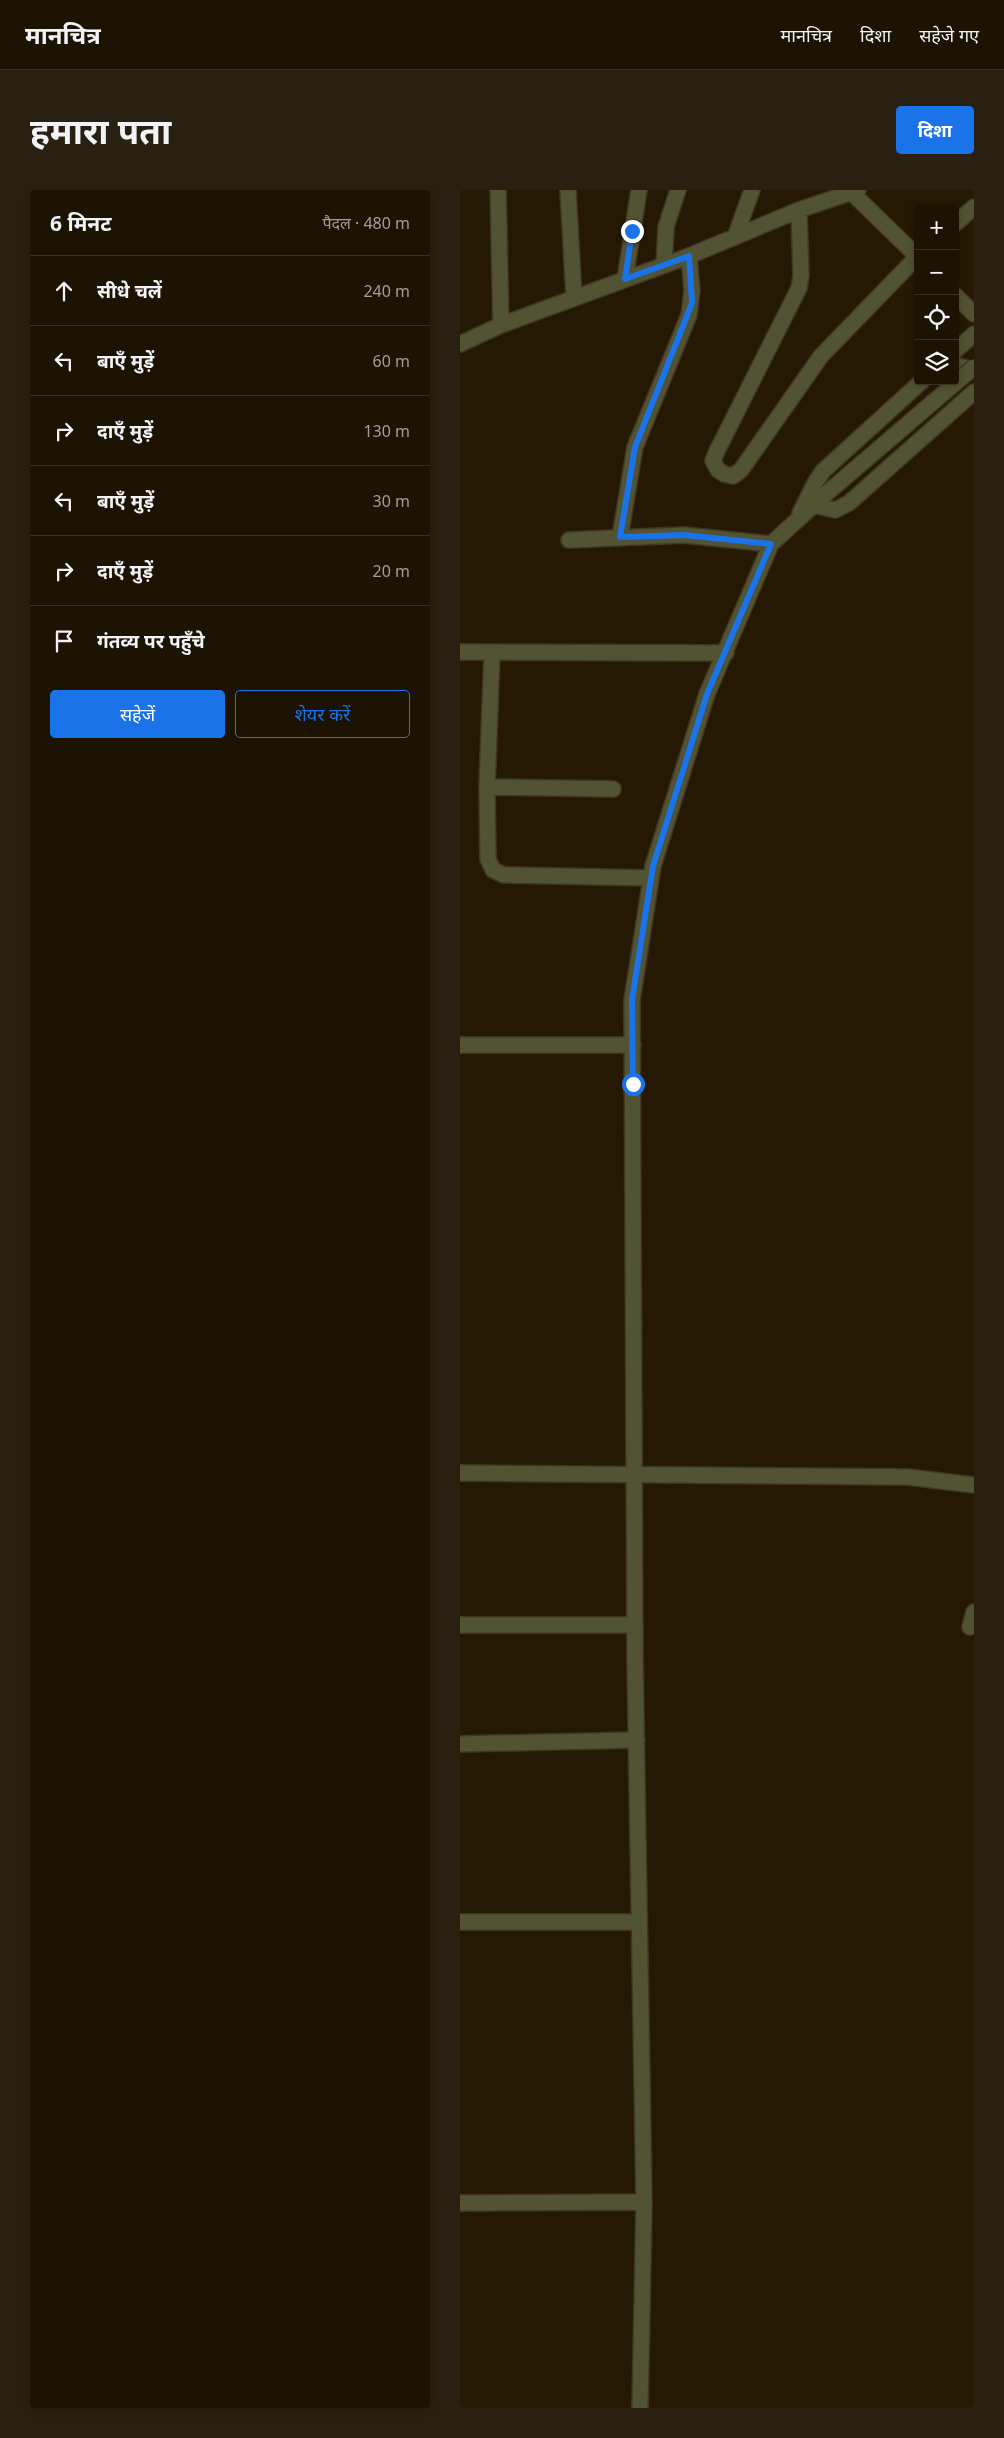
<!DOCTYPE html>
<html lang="hi">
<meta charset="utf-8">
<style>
body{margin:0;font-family:"Noto Sans","Noto Sans Devanagari",sans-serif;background:#292012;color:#f1f3f6}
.controls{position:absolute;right:15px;top:15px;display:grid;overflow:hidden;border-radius:5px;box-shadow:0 2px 8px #0003}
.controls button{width:45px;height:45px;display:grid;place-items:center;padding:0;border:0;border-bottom:1px solid #3a3225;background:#1c1303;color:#f1f3f6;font:25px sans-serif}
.stop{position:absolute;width:15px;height:15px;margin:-11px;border:4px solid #1a73e8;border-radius:50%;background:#fff}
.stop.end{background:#1a73e8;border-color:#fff;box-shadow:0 1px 5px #0008}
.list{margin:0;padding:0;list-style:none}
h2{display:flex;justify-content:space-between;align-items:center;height:65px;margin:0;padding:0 20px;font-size:21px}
h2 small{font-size:16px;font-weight:400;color:#a09e9a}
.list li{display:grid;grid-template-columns:32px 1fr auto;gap:15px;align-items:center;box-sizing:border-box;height:70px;padding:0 20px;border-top:1px solid #3a3225}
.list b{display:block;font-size:19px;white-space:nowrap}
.list em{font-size:16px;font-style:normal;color:#a09e9a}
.actions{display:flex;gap:10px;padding:15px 20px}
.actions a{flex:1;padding:11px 0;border:1px solid #1a73e8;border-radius:5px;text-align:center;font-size:18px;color:#1a73e8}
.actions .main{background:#1a73e8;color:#fff}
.icon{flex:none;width:28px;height:28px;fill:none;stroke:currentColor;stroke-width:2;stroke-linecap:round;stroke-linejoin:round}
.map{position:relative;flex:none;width:514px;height:2218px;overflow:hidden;border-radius:5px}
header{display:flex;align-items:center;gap:30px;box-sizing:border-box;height:70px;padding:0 25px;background:#1c1303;border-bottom:1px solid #3a3225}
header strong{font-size:24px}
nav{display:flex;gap:28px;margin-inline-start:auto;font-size:18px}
.intro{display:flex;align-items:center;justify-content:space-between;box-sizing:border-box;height:120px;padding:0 30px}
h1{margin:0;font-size:35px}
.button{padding:12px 22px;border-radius:5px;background:#1a73e8;color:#fff;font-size:18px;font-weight:700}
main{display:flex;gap:30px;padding:0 30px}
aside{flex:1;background:#1c1303;border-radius:5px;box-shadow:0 2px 8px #0003}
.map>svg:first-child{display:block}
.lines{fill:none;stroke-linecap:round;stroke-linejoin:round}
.minor-casing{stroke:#423622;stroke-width:18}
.minor{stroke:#515332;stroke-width:15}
.minor-bridge-casing{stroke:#423622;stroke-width:18;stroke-linecap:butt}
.minor-bridge{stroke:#515332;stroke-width:15}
.route{stroke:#1a73e8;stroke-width:6}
</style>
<header>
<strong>मानचित्र</strong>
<nav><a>मानचित्र</a><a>दिशा</a><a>सहेजे गए</a></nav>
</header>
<div class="intro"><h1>हमारा पता</h1><a class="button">दिशा</a></div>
<main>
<aside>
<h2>6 मिनट<small>पैदल · 480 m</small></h2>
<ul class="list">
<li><svg class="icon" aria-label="ahead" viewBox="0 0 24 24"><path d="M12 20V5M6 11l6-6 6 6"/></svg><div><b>सीधे चलें</b></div><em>240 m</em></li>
<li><svg class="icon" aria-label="left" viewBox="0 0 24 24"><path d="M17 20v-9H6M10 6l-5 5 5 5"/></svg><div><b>बाएँ मुड़ें</b></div><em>60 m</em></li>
<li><svg class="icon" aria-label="right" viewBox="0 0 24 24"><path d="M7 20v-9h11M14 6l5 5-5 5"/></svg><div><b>दाएँ मुड़ें</b></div><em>130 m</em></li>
<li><svg class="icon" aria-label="left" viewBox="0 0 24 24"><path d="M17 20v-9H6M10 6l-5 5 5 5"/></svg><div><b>बाएँ मुड़ें</b></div><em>30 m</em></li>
<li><svg class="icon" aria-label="right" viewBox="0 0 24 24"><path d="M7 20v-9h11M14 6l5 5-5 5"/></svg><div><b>दाएँ मुड़ें</b></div><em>20 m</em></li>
<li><svg class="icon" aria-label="arrive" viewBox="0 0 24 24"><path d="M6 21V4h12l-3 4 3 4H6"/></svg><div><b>गंतव्य पर पहुँचे</b></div></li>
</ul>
<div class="actions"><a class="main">सहेजें</a><a>शेयर करें</a></div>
</aside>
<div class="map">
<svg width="514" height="2218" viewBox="0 0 514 2218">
<rect width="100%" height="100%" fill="#251904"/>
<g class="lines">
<g class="minor-casing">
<path id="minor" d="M38,0L41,135
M108,0L114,108
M392,3L458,67
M339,20L341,86L339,98L256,263L253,271L258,280L264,284L273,286L281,280L361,166L458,66
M495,34L514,17
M275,47L292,0
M204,75L206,37L218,0
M165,89L179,0
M495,105L514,124
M0,154L41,135L229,66L339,20L398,0
M495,161L514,144
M495,175L514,180
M353,315L375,320L389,313L514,202
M340,323L355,293L363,281L462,191
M160,347L175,257L229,125L232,101L229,66
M109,350L224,345L311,354
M0,462L266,463
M32,462L27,597L28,669L33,680L44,685L191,688
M27,597L153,599
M0,855H173
M0,1283L448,1287L514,1295
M0,1435H175
M510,1437L514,1422
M0,1554L177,1550
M0,1732H179
M0,2013L184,2012
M180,2218L184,2012L175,1471L172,810L193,676L247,504L311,354L367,303"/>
</g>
<use href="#minor" class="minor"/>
<g class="minor-bridge-casing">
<path id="minor-bridge" d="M367,303L514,177"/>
</g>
<use href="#minor-bridge" class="minor-bridge"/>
</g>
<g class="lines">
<path class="route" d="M172,41L165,89L229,66L232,113L175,257L160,347L224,345L311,354L247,504L193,676L172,810L173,894"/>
</g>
</svg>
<div class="controls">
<button>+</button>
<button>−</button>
<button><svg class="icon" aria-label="locate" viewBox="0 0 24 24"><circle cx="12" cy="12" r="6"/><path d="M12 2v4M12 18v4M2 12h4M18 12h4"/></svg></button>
<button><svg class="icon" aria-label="layers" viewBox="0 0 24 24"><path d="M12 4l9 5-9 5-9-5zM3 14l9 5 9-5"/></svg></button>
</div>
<div class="stop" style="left:173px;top:894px"></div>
<div class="stop end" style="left:172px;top:41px"></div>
</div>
</main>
